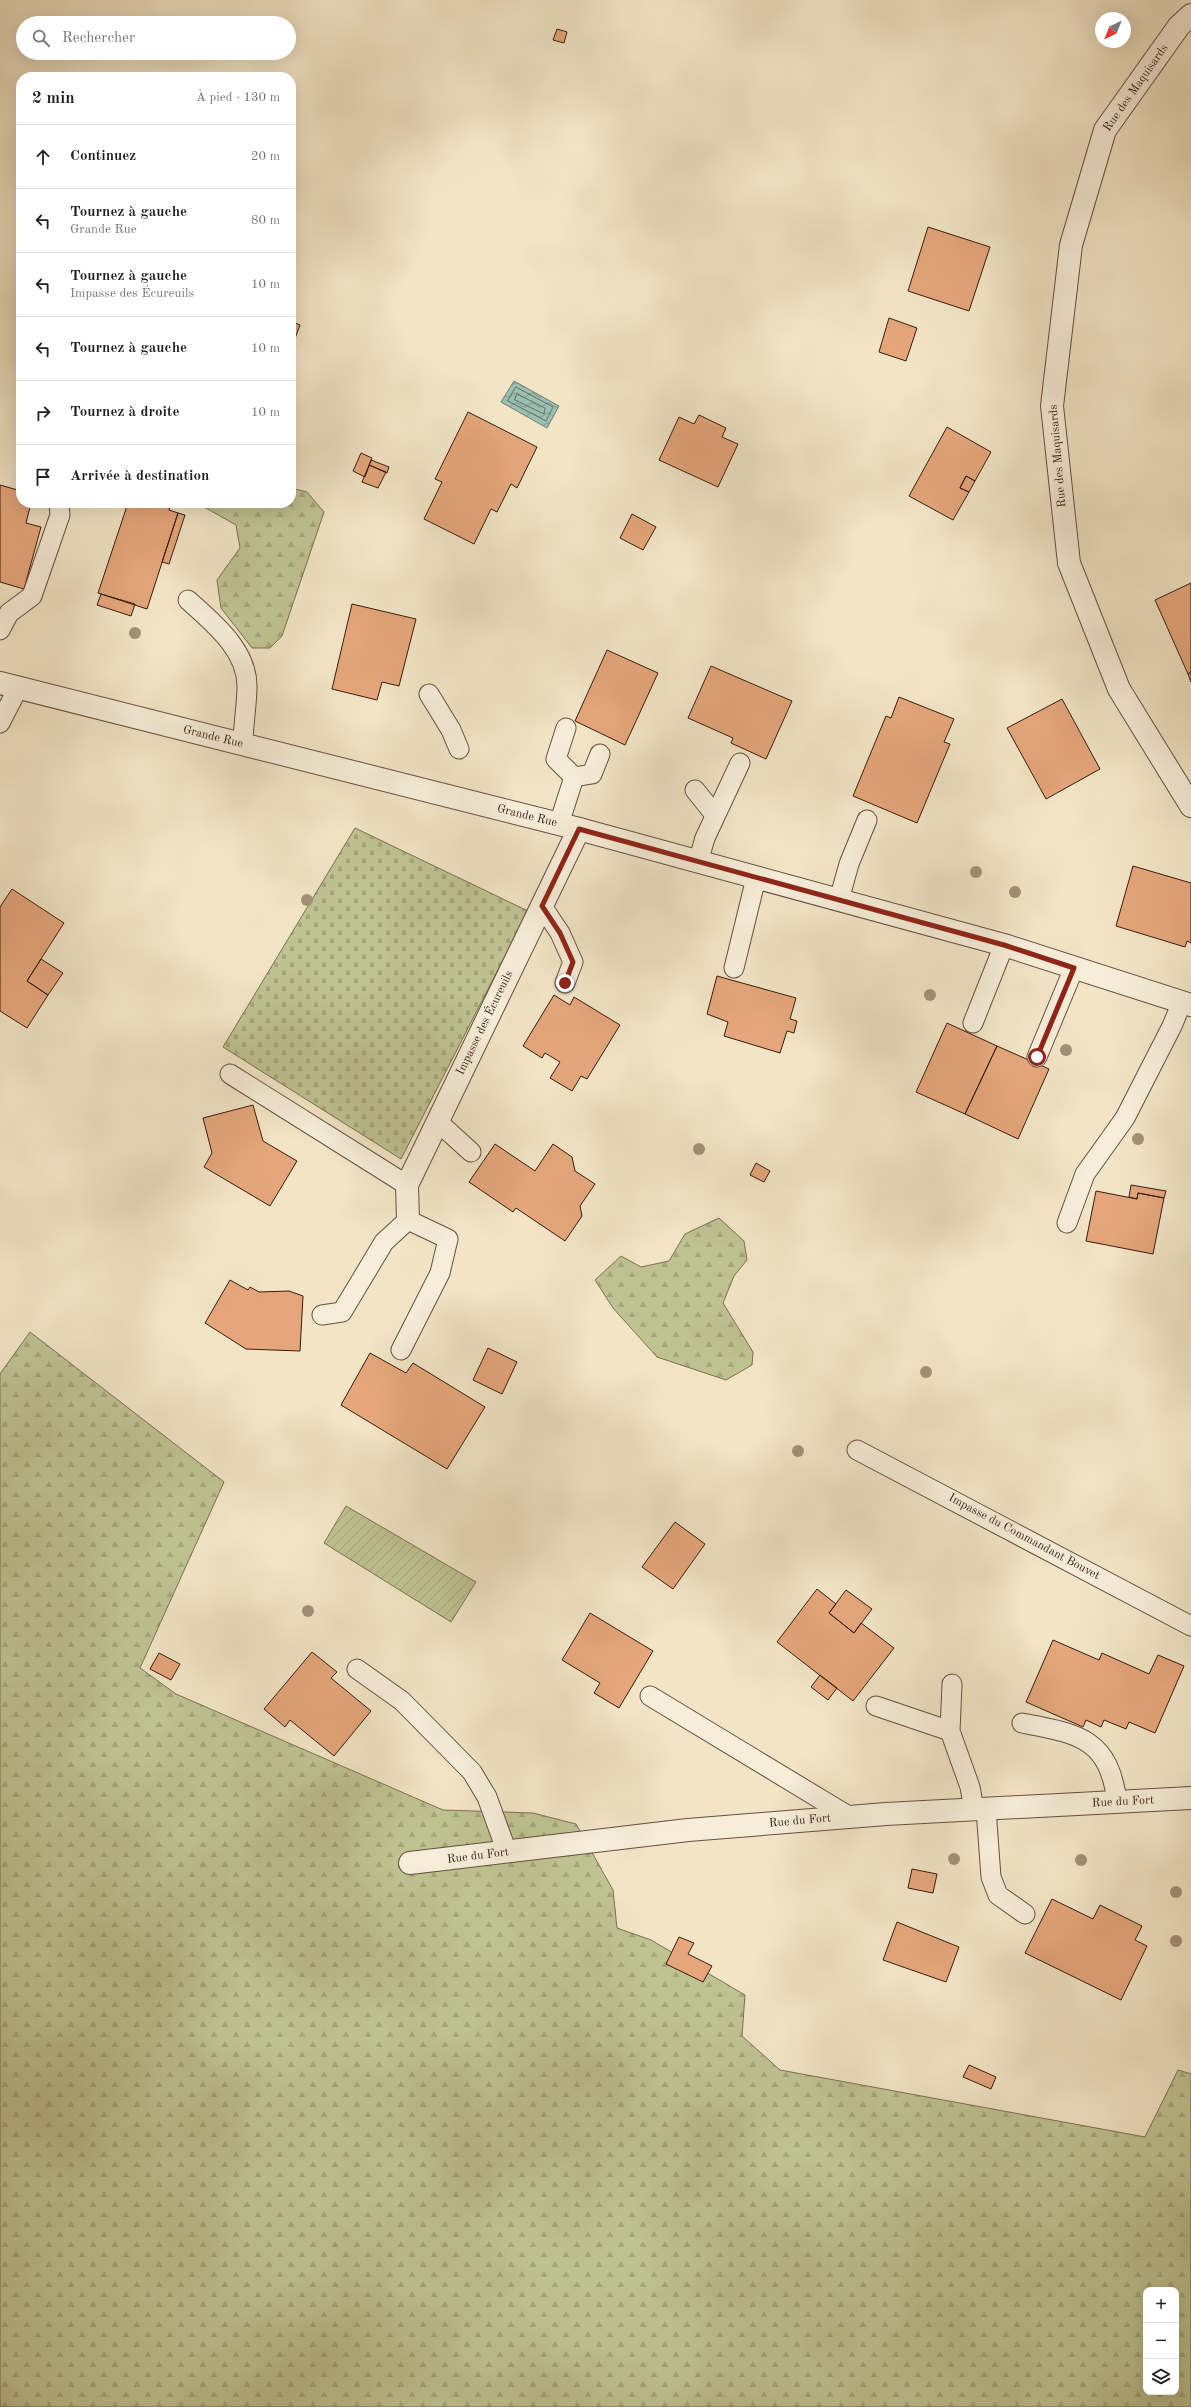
<!DOCTYPE html>
<html lang="fr">
<meta charset="utf-8">
<style>
body{margin:0;font-family:"Old Standard TT",serif;background:#f6f6f6;color:#222}
.controls{position:absolute;right:12px;bottom:12px;display:grid;overflow:hidden;border-radius:8px;box-shadow:0 4px 16px #0002}
.controls button{width:36px;height:36px;display:grid;place-items:center;padding:0;border:0;border-bottom:1px solid #e0e0e0;background:#fff;color:#222;font:20px sans-serif}
.compass{position:absolute;left:1095px;top:12px;width:36px;height:36px;border-radius:50%;background:#fff;box-shadow:0 4px 16px #0002;rotate:223deg}
.stop{position:absolute;width:12px;height:12px;margin:-9px;border:3px solid #8f2418;border-radius:50%;background:#fff}
.stop.end{background:#8f2418;border-color:#fff;box-shadow:0 1px 4px #0008}
.list{margin:0;padding:0;list-style:none}
h2{display:flex;justify-content:space-between;align-items:center;height:52px;margin:0;padding:0 16px;font-size:17px}
h2 small{font-size:13px;font-weight:400;color:#767676}
.list li{display:grid;grid-template-columns:26px 1fr auto;gap:12px;align-items:center;box-sizing:border-box;height:64px;padding:0 16px;border-top:1px solid #e0e0e0}
.list b{display:block;font-size:15px;white-space:nowrap}
.list p{margin:0;font-size:13px;white-space:nowrap;color:#767676}
.list em{font-size:13px;font-style:normal;color:#767676}
.icon{flex:none;width:22px;height:22px;fill:none;stroke:currentColor;stroke-width:2;stroke-linecap:round;stroke-linejoin:round}
.map{position:relative;flex:none;width:1191px;height:2407px;overflow:hidden}
.search{position:absolute;background:#fff;box-shadow:0 4px 16px #0002;left:16px;top:16px;width:280px;height:44px;display:flex;align-items:center;gap:10px;box-sizing:border-box;padding:0 14px;border-radius:22px;color:#767676;font-size:15px}
.panel{position:absolute;background:#fff;box-shadow:0 4px 16px #0002;left:16px;top:72px;width:280px;height:436px;border-radius:16px}
.map>svg:first-child{display:block}
.forest{fill:url(#forest-firs);stroke:#7b6f50;fill-rule:evenodd}
.cemetery{fill:url(#cemetery-stones);stroke:#7b6f50}
.garden{fill:url(#garden-furrows);stroke:#7b6f50}
.water{fill:url(#water-waves);stroke:#737d71}
.lines{fill:none;stroke-linecap:round;stroke-linejoin:round}
.shore{stroke:#696d61;stroke-width:1}
.building{fill:#e5a67b;stroke:#371b0f}
.service-casing{stroke:#664e3d;stroke-width:21}
.minor-casing{stroke:#664e3d;stroke-width:24}
.tertiary-casing{stroke:#664e3d;stroke-width:24}
.service{stroke:#f7eeda;stroke-width:19}
.minor{stroke:#f7eeda;stroke-width:22}
.tertiary{stroke:#f7eeda;stroke-width:22}
.tree{fill:#a29177}
.route{stroke:#8f2418;stroke-width:5}
.labels{text-anchor:middle;dominant-baseline:central;stroke-width:3;stroke-linejoin:round;paint-order:stroke}
.street-label{font-size:12px;fill:#371b0f;stroke:#f7eeda}
</style>
<div class="map">
<svg width="1191" height="2407" viewBox="0 0 1191 2407">
<defs>
<pattern id="forest-firs" width="22" height="20" patternUnits="userSpaceOnUse"><rect width="22" height="20" fill="#bfc392"/><path d="M5 1l3.5 6h-7zM16 11l3.5 6h-7z" fill="#a5a77d"/></pattern>
<pattern id="cemetery-stones" width="16" height="16" patternUnits="userSpaceOnUse"><rect width="16" height="16" fill="#bfc392"/><path d="M2 7V4a2 2 0 0 1 4 0v3zM10 15v-3a2 2 0 0 1 4 0v3z" fill="#a5a77d"/></pattern>
<pattern id="garden-furrows" width="10" height="10" patternUnits="userSpaceOnUse"><rect width="10" height="10" fill="#bfc392"/><path d="M-1 1l2-2M0 10L10 0M9 11l2-2" fill="none" stroke="#a5a77d"/></pattern>
<pattern id="water-waves" width="16" height="10" patternUnits="userSpaceOnUse"><rect width="16" height="10" fill="#9bbfb3"/><path d="M0 5q4-4 8 0t8 0" fill="none" stroke="#7f9a90"/></pattern>
</defs>
<rect width="100%" height="100%" fill="#f2e5c6"/>
<filter id="stains"><feTurbulence type="fractalNoise" baseFrequency=".005" numOctaves="4"/><feColorMatrix values="0 0 0 0 .2 0 0 0 0 .09 0 0 0 0 .02 0 0 0 .5 -.17"/></filter>
<radialGradient id="worn" r=".72"><stop offset=".6" stop-color="#630" stop-opacity="0"/><stop offset="1" stop-color="#630" stop-opacity=".3"/></radialGradient>
<path class="forest" d="M291,488L307,492L324,512L282,636L270,648H252L221,608L217,580L240,548L236,525L197,503H291Z
M719,1218L744,1241L747,1260L734,1276L723,1303L753,1352L752,1365L726,1380L657,1357L613,1308L595,1280L621,1256L641,1267L669,1261L685,1234Z
M30,1332L224,1482L140,1668L176,1694L443,1810L533,1813L576,1824L613,1890L617,1928L651,1940L745,1995L742,2036L780,2070L1145,2137L1178,2070L1191,2074V2407H0V1374ZM1146,2290H1176V2392H1146Z"/>
<path class="cemetery" d="M355,828L528,911L401,1159L223,1047Z"/>
<path class="garden" d="M346,1506L476,1582L451,1622L324,1543Z"/>
<path class="water" d="M514,381L559,406L547,428L501,402Z"/>
<g class="lines">
<path class="shore" d="M516,387L553,407L546,421L508,401Z
M517,394L545,408L544,414L515,400Z"/>
</g>
<path class="building" d="M557,29L567,32L564,43L553,40Z
M928,227L990,247L969,311L908,291Z
M889,318L917,328L906,361L879,352Z
M291,321L300,325L291,349Z
M468,412L537,447L517,488L511,484L497,512L491,509L474,544L424,519L442,482L435,479Z
M699,415L726,428L722,437L738,444L718,487L659,460L679,417L694,424Z
M947,427L991,452L975,481L966,476L960,488L969,492L953,520L909,496Z
M361,453L372,458L365,477L353,471Z
M371,460L389,467L387,473L369,465Z
M369,465L386,472L378,488L362,482Z
M966,476L975,481L969,492L960,488Z
M0,485L21,491V503H31L26,523L41,527L24,589L0,582Z
M128,503H171L169,510L178,513L147,609L98,593Z
M178,513L185,515L169,564L162,562Z
M632,514L656,527L643,550L620,538Z
M1191,583V672L1188,674L1155,600Z
M101,594L135,604L131,616L97,605Z
M352,604L416,619L399,686L382,682L377,700L332,689Z
M607,650L658,673L625,745L575,721Z
M711,666L792,701L766,759L731,743L733,738L688,718Z
M1191,672V682L1188,674Z
M899,697L954,719L944,742L950,744L917,823L853,796L886,716L891,718Z
M1062,699L1100,769L1046,799L1007,728Z
M1133,866L1191,883V943L1187,941L1185,947L1116,926Z
M12,889L64,923L27,981L48,995L27,1028L0,1011V907Z
M41,959L63,973L48,995L27,981Z
M717,976L796,998L790,1019L797,1021L794,1033L787,1031L780,1053L724,1036L728,1022L707,1014Z
M554,995L570,1005L574,997L620,1025L587,1079L581,1076L572,1091L550,1078L560,1062L545,1053L542,1058L523,1046Z
M947,1023L997,1046L965,1114L916,1092Z
M997,1046L1049,1069L1018,1139L965,1114Z
M253,1105L263,1141L297,1161L270,1206L204,1167L212,1153L203,1118Z
M495,1144L535,1171L553,1144L572,1157L575,1171L595,1184L580,1206L582,1216L565,1241L516,1208L513,1212L469,1182Z
M756,1163L770,1171L764,1182L750,1175Z
M1131,1185L1166,1191L1164,1198L1138,1193L1137,1199L1129,1197Z
M1096,1191L1137,1199L1138,1193L1164,1198L1153,1254L1086,1241Z
M230,1280L248,1290L250,1287L259,1292L289,1291L303,1296L300,1351L246,1349L205,1323Z
M488,1348L517,1362L502,1394L473,1380Z
M370,1353L406,1373L413,1363L485,1407L447,1469L341,1405Z
M675,1522L705,1544L673,1589L642,1567Z
M817,1589L836,1604L829,1613L854,1633L861,1623L894,1648L853,1701L777,1642Z
M846,1590L872,1609L854,1633L829,1613Z
M590,1613L653,1651L619,1708L594,1693L600,1683L562,1660Z
M1053,1640L1099,1660L1102,1653L1149,1674L1158,1655L1184,1666L1155,1733L1129,1722L1126,1729L1104,1720L1101,1727L1086,1720L1083,1727L1026,1702Z
M312,1652L337,1672L331,1678L371,1711L334,1756L290,1720L285,1727L264,1709Z
M159,1653L180,1664L171,1680L150,1669Z
M820,1675L837,1688L828,1700L811,1687Z
M912,1869L937,1874L933,1893L908,1888Z
M1052,1899L1093,1919L1100,1905L1142,1926L1135,1940L1147,1946L1121,2000L1025,1953Z
M897,1922L959,1947L946,1982L883,1960Z
M679,1937L694,1943L688,1954L712,1966L703,1982L666,1964Z
M969,2065L996,2077L991,2089L963,2077Z"/>
<g class="lines">
<g class="service-casing">
<path id="service" d="M188,600C212,622 247,649 247,686C247,705 243,725 243,745
M0,630L9,613L32,596L60,515L59,503
M429,694L451,730L459,749
M0,723L18,688
M574,777L592,774L600,754
M695,790L715,815
M559,824L574,777L556,759L566,728
M698,862L705,838L740,763
M839,900L849,864L867,820
M542,906L560,933L573,962L565,983
M734,968L756,878
M973,1023L1004,945
M1037,1057L1074,968
M230,1074L407,1185
M438,1122L471,1152
M1067,1223L1085,1174L1125,1118L1172,1026L1182,1002
M322,1315L342,1312L384,1242L408,1220L448,1239L440,1273L401,1350
M857,1450L1191,1626
M357,1669L402,1701L472,1772L487,1797L507,1852
M650,1696L850,1817
M876,1706L950,1731L970,1787L974,1809
M1022,1723C1079,1734 1109,1738 1117,1802
M950,1731L952,1684
M986,1809L991,1877L998,1895L1025,1914"/>
</g>
<g class="minor-casing">
<path id="minor" d="M1191,15L1179,26L1105,130L1071,245L1052,406L1069,563L1119,689L1191,806
M408,1220L407,1185L579,829
M410,1863L688,1830L886,1814L1191,1798"/>
</g>
<g class="tertiary-casing">
<path id="tertiary" d="M0,683L579,829L1004,945L1191,1005"/>
</g>
<use href="#service" class="service"/>
<use href="#minor" class="minor"/>
<use href="#tertiary" class="tertiary"/>
</g>
<g class="tree">
<circle cx="135" cy="633" r="6"/>
<circle cx="976" cy="872" r="6"/>
<circle cx="1015" cy="892" r="6"/>
<circle cx="307" cy="900" r="6"/>
<circle cx="930" cy="995" r="6"/>
<circle cx="1066" cy="1050" r="6"/>
<circle cx="1138" cy="1139" r="6"/>
<circle cx="699" cy="1149" r="6"/>
<circle cx="926" cy="1372" r="6"/>
<circle cx="798" cy="1451" r="6"/>
<circle cx="308" cy="1611" r="6"/>
<circle cx="954" cy="1859" r="6"/>
<circle cx="1081" cy="1860" r="6"/>
<circle cx="1176" cy="1892" r="6"/>
<circle cx="1176" cy="1941" r="6"/>
</g>
<g class="lines">
<path class="route" d="M565,983L573,962L560,933L542,906L579,829L1004,945L1074,968L1037,1057"/>
</g>
<g class="labels">
<g class="street-label">
<text transform="translate(1136 88) rotate(-55)">Rue des Maquisards</text>
<text transform="translate(1058 456) rotate(-95)">Rue des Maquisards</text>
<text transform="translate(213 737) rotate(14)">Grande Rue</text>
<text transform="translate(527 816) rotate(14)">Grande Rue</text>
<text transform="translate(485 1023) rotate(-64)">Impasse des Écureuils</text>
<text transform="translate(1024 1537) rotate(28)">Impasse du Commandant Bouvet</text>
<text transform="translate(1123 1802) rotate(-3)">Rue du Fort</text>
<text transform="translate(800 1821) rotate(-5)">Rue du Fort</text>
<text transform="translate(478 1856) rotate(-7)">Rue du Fort</text>
</g>
</g>
<rect width="100%" height="100%" filter="url(#stains)"/>
<rect width="100%" height="100%" fill="url(#worn)"/>
</svg>
<div class="controls">
<button>+</button>
<button>−</button>
<button><svg class="icon" aria-label="layers" viewBox="0 0 24 24"><path d="M12 4l9 5-9 5-9-5zM3 14l9 5 9-5"/></svg></button>
</div>
<svg class="compass" viewBox="-18 -18 36 36"><path d="M0-13l5 13h-10z" fill="#e53935"/><path d="M0 13l5-13h-10z" fill="#767676"/></svg>
<div class="stop" style="left:1037px;top:1057px"></div>
<div class="stop end" style="left:565px;top:983px"></div>
<div class="search"><svg class="icon" aria-label="search" viewBox="0 0 24 24"><circle cx="10" cy="10" r="6"/><path d="M15 15l6 6"/></svg>Rechercher</div>
<section class="panel">
<h2>2 min<small>À pied · 130 m</small></h2>
<ul class="list">
<li><svg class="icon" aria-label="ahead" viewBox="0 0 24 24"><path d="M12 20V5M6 11l6-6 6 6"/></svg><div><b>Continuez</b></div><em>20 m</em></li>
<li><svg class="icon" aria-label="left" viewBox="0 0 24 24"><path d="M17 20v-9H6M10 6l-5 5 5 5"/></svg><div><b>Tournez à gauche</b><p>Grande Rue</p></div><em>80 m</em></li>
<li><svg class="icon" aria-label="left" viewBox="0 0 24 24"><path d="M17 20v-9H6M10 6l-5 5 5 5"/></svg><div><b>Tournez à gauche</b><p>Impasse des Écureuils</p></div><em>10 m</em></li>
<li><svg class="icon" aria-label="left" viewBox="0 0 24 24"><path d="M17 20v-9H6M10 6l-5 5 5 5"/></svg><div><b>Tournez à gauche</b></div><em>10 m</em></li>
<li><svg class="icon" aria-label="right" viewBox="0 0 24 24"><path d="M7 20v-9h11M14 6l5 5-5 5"/></svg><div><b>Tournez à droite</b></div><em>10 m</em></li>
<li><svg class="icon" aria-label="arrive" viewBox="0 0 24 24"><path d="M6 21V4h12l-3 4 3 4H6"/></svg><div><b>Arrivée à destination</b></div></li>
</ul>
</section>
</div>
